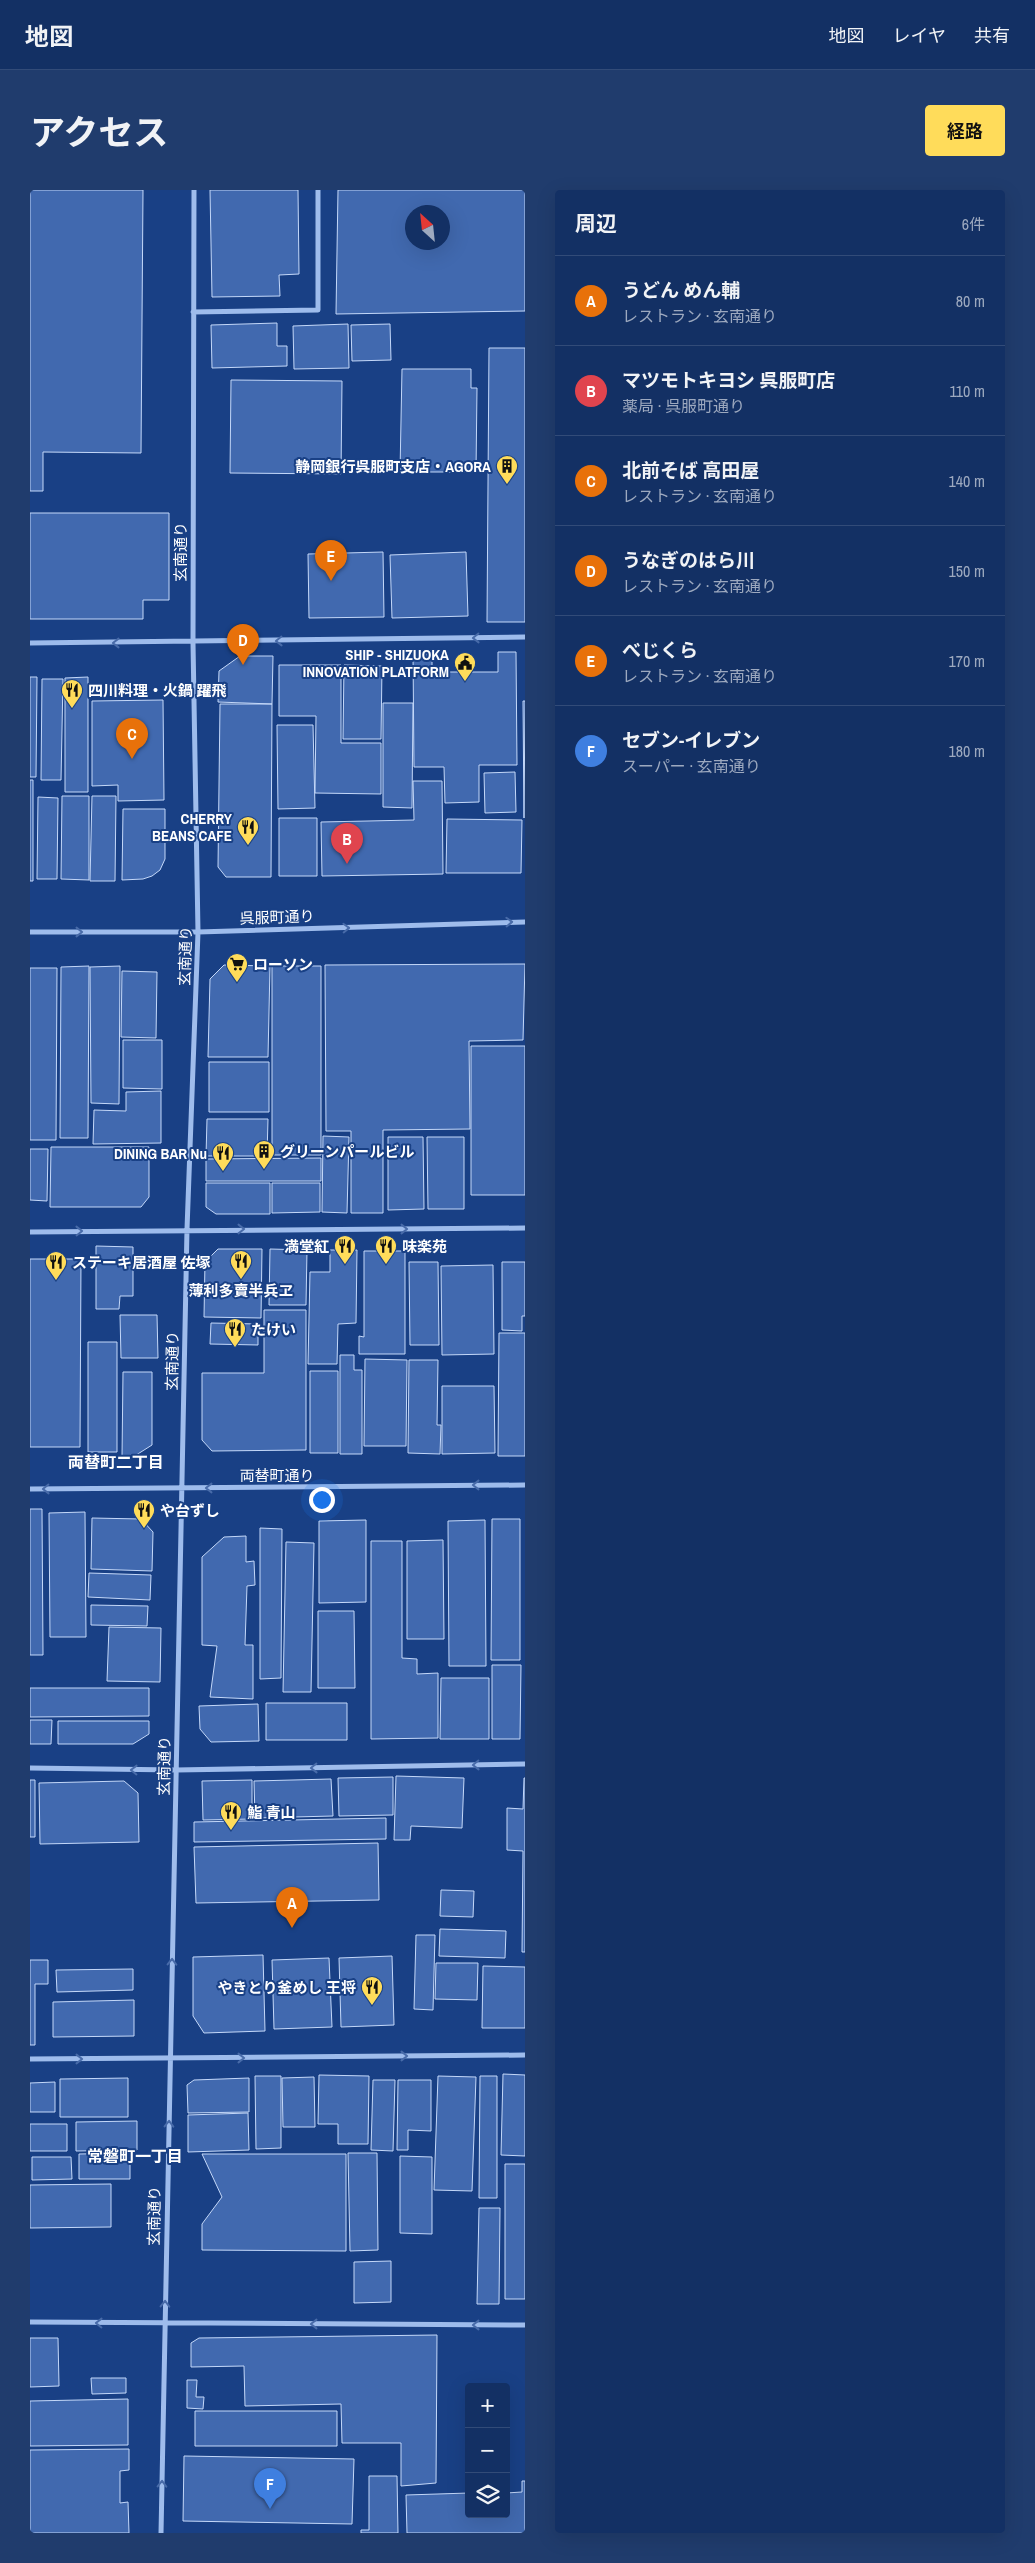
<!DOCTYPE html>
<html lang="ja">
<meta charset="utf-8">
<style>
body{margin:0;font-family:"Archivo Narrow","Noto Sans JP",sans-serif;background:#203c6d;color:#f1f3f6}
.controls{position:absolute;right:15px;bottom:15px;display:grid;overflow:hidden;border-radius:5px;box-shadow:0 5px 20px #0002}
.controls button{width:45px;height:45px;display:grid;place-items:center;padding:0;border:0;border-bottom:1px solid #324b78;background:#133064;color:#f1f3f6;font:25px sans-serif}
.compass{position:absolute;left:375px;top:15px;width:45px;height:45px;border-radius:50%;background:#133064;box-shadow:0 5px 20px #0002;rotate:333deg}
.you{position:absolute;left:291px;top:1309px;width:18px;height:18px;margin:-12px;border:4px solid #fff;border-radius:50%;background:#1a73e8;box-shadow:0 0 0 8px #1a73e833}
.badge{display:grid;place-items:center;width:32px;height:32px;border-radius:50%;background:#ffdc5a;color:#fff;font-size:16px;font-weight:700}
.pin{position:absolute;translate:-50% -41px;filter:drop-shadow(0 1px 2px #0008)}
.pin::after{content:'';position:absolute;top:26px;width:18px;height:15px;background:inherit;clip-path:polygon(0 0,100% 0,50% 100%)}
.list{margin:0;padding:0;list-style:none}
h2{display:flex;justify-content:space-between;align-items:center;height:65px;margin:0;padding:0 20px;font-size:21px}
h2 small{font-size:16px;font-weight:400;color:#9da9bf}
.list li{display:grid;grid-template-columns:32px 1fr auto;gap:15px;align-items:center;box-sizing:border-box;height:90px;padding:0 20px;border-top:1px solid #324b78}
.list b{display:block;font-size:19px;white-space:nowrap}
.list p{margin:0;font-size:16px;white-space:nowrap;color:#9da9bf}
.list em{font-size:16px;font-style:normal;color:#9da9bf}
.icon{flex:none;width:28px;height:28px;fill:none;stroke:currentColor;stroke-width:2;stroke-linecap:round;stroke-linejoin:round}
.map{position:relative;flex:none;width:495px;height:2343px;overflow:hidden;border-radius:5px}
header{display:flex;align-items:center;gap:30px;box-sizing:border-box;height:70px;padding:0 25px;background:#133064;border-bottom:1px solid #324b78}
header strong{font-size:24px}
nav{display:flex;gap:28px;margin-inline-start:auto;font-size:18px}
.intro{display:flex;align-items:center;justify-content:space-between;box-sizing:border-box;height:120px;padding:0 30px}
h1{margin:0;font-size:35px}
.button{padding:12px 22px;border-radius:5px;background:#ffdc5a;color:#111;font-size:18px;font-weight:700}
main{display:flex;gap:30px;padding:0 30px}
aside{flex:1;background:#133064;border-radius:5px;box-shadow:0 5px 20px #0002}
.map>svg:first-child{display:block}
.building{fill:#4169af;stroke:#c4d8f9;fill-rule:evenodd}
.lines{fill:none;stroke-linecap:round;stroke-linejoin:round}
.street{stroke:#9ebcec;stroke-width:5}
.oneway{stroke:#486ba9}
.labels{text-anchor:middle;dominant-baseline:central;stroke-width:4;stroke-linejoin:round;paint-order:stroke}
.poi-label{font-size:15px;font-weight:bold;fill:#fff;stroke:#194085;text-anchor:start}
.street-label{font-size:15px;fill:#fff;stroke:#194085}
.neighbourhood-label{font-size:16px;font-weight:bold;fill:#fff;stroke:#194085}
</style>
<header>
<strong>地図</strong>
<nav><a>地図</a><a>レイヤ</a><a>共有</a></nav>
</header>
<div class="intro"><h1>アクセス</h1><a class="button">経路</a></div>
<main>
<div class="map">
<svg width="495" height="2343" viewBox="0 0 495 2343">
<rect width="100%" height="100%" fill="#194085"/>
<path class="building" d="M0,0H113L111,263L13,262V301H0Z
M180,0H268L269,84L249,85L250,106L182,107Z
M308,0H495V121L306,124ZM382,22H412V52H382Z
M247,133V156H257V176L182,178L181,135Z
M318,134L319,178L264,179L263,136Z
M360,134L361,170L322,171L321,135Z
M459,158H495V432H457Z
M372,179H441V198H447L446,282H370Z
M201,190L312,191L311,284L200,283Z
M0,323H139V410H113V429H0Z
M353,362L354,427L279,428L278,364Z
M436,362L438,426L362,428L360,365Z
M468,462H486L487,575H449V612L415,613L414,577H384L383,464H402V482H468Z
M210,466H243L242,514L188,512L189,481Z
M249,475H311V553H351V604L285,603L286,526H249Z
M314,475L352,476L351,549H313Z
M0,487H7L6,587H0Z
M58,487V602H35V488Z
M12,489H33L31,590H11Z
M133,510L134,610L88,611V595L62,596V511Z
M493,511H495L494,628Z
M353,513H383L382,618L353,617Z
M190,514H242L241,687H196L188,677Z
M247,535H283L285,618L248,619Z
M485,582L486,622L455,623L454,583Z
M0,590H3V691H0Z
M383,591H412L413,684L292,686L291,632L384,630Z
M32,606H59V690L31,689Z
M62,606H86L85,691H60Z
M8,607L28,608L27,689H7Z
M93,619H135V669L130,680L122,686L113,689L92,690Z
M249,628H287V686H249Z
M417,629L492,630L491,683H416Z
M495,774L493,850L439,851L440,939L353,940V1023H321V941H296L295,775Z
M194,775L240,776L238,867H178L180,789Z
M59,776L58,948H30L31,777Z
M90,776L89,914L61,913L60,777Z
M242,776H291V965H242Z
M0,778H27L26,950H0Z
M92,781L127,782L126,848L91,847Z
M93,850H132V899L93,898Z
M441,856H495V1005H441Z
M179,872H239V922H179Z
M131,901V953L63,954L64,920L96,921V902Z
M177,929H238L237,966H176Z
M293,946L319,947L317,1023L292,1022Z
M358,947H393L394,1019L358,1020Z
M397,947H434V1019H398Z
M21,957H119V1007L111,1017H20Z
M0,959H18L17,1011L0,1010Z
M291,968V991H176V969Z
M176,993H240V1024H186L176,1017Z
M242,993H290V1022L242,1023Z
M66,1056L103,1057V1106H90L89,1119H66Z
M188,1059H232L231,1128L174,1127L175,1072Z
M240,1059L277,1060L276,1115H239Z
M300,1060H327L326,1133L308,1134L307,1174H278L280,1082H300Z
M334,1061H375V1164H329V1146L334,1147Z
M0,1069H51L50,1257H0Z
M379,1072H408L409,1155H380Z
M472,1072H495V1126H492V1141L472,1140Z
M463,1075L464,1164L412,1165L411,1076Z
M234,1120H276V1260L182,1261L172,1250V1183H234Z
M90,1125H127L128,1168H91Z
M181,1133L228,1134V1155L180,1154Z
M469,1143H495V1266H468Z
M58,1152H87V1262H58Z
M310,1165H324V1180H332V1264H310Z
M335,1169L377,1170L376,1256H334Z
M379,1170H408L407,1235H411L410,1264L378,1263Z
M280,1181H308V1263H280Z
M93,1182H122V1255L103,1267H92Z
M412,1196H464L465,1263L412,1264Z
M0,1319H12L13,1465H0Z
M55,1322L56,1447H20L19,1323Z
M62,1328L111,1329L123,1342L122,1381L61,1379Z
M462,1329H490V1470H461Z
M336,1330V1412L289,1413V1331Z
M455,1330L456,1476H419L418,1331Z
M230,1338L252,1339L251,1488L230,1489Z
M216,1346V1372L224,1371L225,1395L217,1396L215,1455H223V1509L180,1507L187,1456L172,1455V1367L194,1347Z
M413,1350L414,1449H377V1351Z
M341,1351H372V1468L387,1469V1484L408,1483V1548L341,1549Z
M256,1352L284,1353L281,1502H253Z
M59,1383L121,1385L120,1410L58,1407Z
M61,1415L118,1416L117,1436L61,1435Z
M288,1421H324L325,1498H288Z
M79,1437L131,1438L130,1492L77,1491Z
M462,1475H491L490,1549H462Z
M411,1488H459V1549H410Z
M0,1498H119V1526L0,1527Z
M236,1513H317V1550H236Z
M228,1514L229,1551L181,1552L170,1539L169,1516Z
M0,1530H22L21,1554H0Z
M28,1531H119V1544L103,1554H28Z
M366,1586L434,1588L432,1638L381,1636L380,1650H364Z
M363,1587V1625L309,1626L308,1588Z
M494,1588H495V1762H492L493,1661L477,1660V1618L493,1619Z
M301,1589L303,1626L225,1628L224,1591Z
M0,1590H5V1647H0Z
M222,1590V1629L173,1630L172,1591Z
M94,1591L108,1603L109,1652L10,1654L9,1593Z
M356,1628V1649L164,1652V1632Z
M348,1653L349,1710L166,1713L164,1657Z
M411,1700L444,1701L443,1727L410,1726Z
M410,1739L476,1741L475,1768L409,1766Z
M386,1745H405L403,1820L384,1819Z
M233,1765L235,1841L174,1843L163,1826V1767Z
M362,1766L364,1835L311,1837L309,1768Z
M299,1768L302,1837L244,1839L242,1770Z
M0,1770H18V1794H5V1855H0Z
M406,1773H448L447,1810L405,1809Z
M453,1776L495,1777V1838H452Z
M103,1779V1800L27,1802L26,1780Z
M104,1810V1846L23,1847V1812Z
M473,1884L495,1885V1966L471,1965Z
M289,1885L339,1886L338,1954H308V1934H288Z
M225,1886H251V1958L226,1959Z
M408,1886L446,1887L442,2001L404,2000Z
M450,1886H467V2008H449Z
M284,1887L285,1937H253L252,1888Z
M98,1888V1927H30V1889Z
M219,1888V1922L158,1923L157,1895L164,1890Z
M343,1890H365L363,1961L341,1960Z
M368,1890H401V1941L378,1940V1960H367Z
M25,1892V1922H0V1893Z
M218,1923L219,1960L158,1962V1925Z
M107,1931V1960L46,1961V1932Z
M0,1934H37V1961H0Z
M100,1963V1989H49V1964Z
M318,1963H347L348,2060L320,2061Z
M172,1964H316V2061L172,2060V2034L192,2007Z
M370,1966L402,1967V2044L370,2043Z
M2,1967H41L42,1989L2,1990Z
M475,1974H495V2109H475Z
M81,1994V2037L0,2038V1995Z
M449,2018H470L469,2114H447Z
M361,2071V2112L324,2113V2072Z
M407,2145L406,2293L371,2296V2253H312L311,2214L215,2216L214,2176L161,2177V2153L169,2148Z
M0,2148H28L29,2196L0,2197Z
M61,2188H96V2203L62,2204Z
M157,2190H167L166,2207H174L173,2219L157,2218Z
M98,2209V2255L0,2256V2211Z
M165,2221H307V2256H165Z
M99,2259V2280L90,2281V2313L98,2312L99,2343H0V2260Z
M154,2266L324,2269L322,2334L153,2331Z
M339,2286H367L368,2343H331V2340H339Z
M492,2291H495V2343H377L376,2305L439,2303V2324H476V2303L492,2302Z"/>
<g class="lines">
<path class="street" d="M163,122L288,120V0
M0,453L495,447
M0,742H168L495,732
M0,1042L495,1038
M0,1299L495,1295
M0,1578L146,1580L495,1574
M0,1869L495,1865
M0,2132L495,2135
M131,2343L157,1039L168,742L163,453L164,0"/>
</g>
<defs><path id="oneway-chevron" d="M-2-3.5L2.5 0L-2 3.5" fill="none" stroke-width="1.6" stroke-linecap="round" stroke-linejoin="round" transform="scale(1.25)"/></defs>
<g class="oneway">
<use href="#oneway-chevron" transform="translate(446 448) rotate(179)"/>
<use href="#oneway-chevron" transform="translate(249 451) rotate(179)"/>
<use href="#oneway-chevron" transform="translate(86 453) rotate(180)"/>
<use href="#oneway-chevron" transform="translate(479 732) rotate(-2)"/>
<use href="#oneway-chevron" transform="translate(316 738) rotate(-2)"/>
<use href="#oneway-chevron" transform="translate(49 742)"/>
<use href="#oneway-chevron" transform="translate(211 1039)"/>
<use href="#oneway-chevron" transform="translate(374 1039)"/>
<use href="#oneway-chevron" transform="translate(49 1041) rotate(-1)"/>
<use href="#oneway-chevron" transform="translate(446 1295) rotate(180)"/>
<use href="#oneway-chevron" transform="translate(179 1298) rotate(180)"/>
<use href="#oneway-chevron" transform="translate(16 1299) rotate(179)"/>
<use href="#oneway-chevron" transform="translate(446 1575) rotate(179)"/>
<use href="#oneway-chevron" transform="translate(284 1578) rotate(179)"/>
<use href="#oneway-chevron" transform="translate(104 1580) rotate(-179)"/>
<use href="#oneway-chevron" transform="translate(142 1772) rotate(-89)"/>
<use href="#oneway-chevron" transform="translate(374 1866)"/>
<use href="#oneway-chevron" transform="translate(211 1868)"/>
<use href="#oneway-chevron" transform="translate(49 1869)"/>
<use href="#oneway-chevron" transform="translate(139 1934) rotate(-89)"/>
<use href="#oneway-chevron" transform="translate(135 2114) rotate(-89)"/>
<use href="#oneway-chevron" transform="translate(69 2133) rotate(-179)"/>
<use href="#oneway-chevron" transform="translate(284 2134) rotate(-180)"/>
<use href="#oneway-chevron" transform="translate(446 2135) rotate(-180)"/>
<use href="#oneway-chevron" transform="translate(132 2294) rotate(-89)"/>
</g>
<defs>
<g id="building-pin" transform="scale(1.125)"><path d="M0 17L-7.5 6A9.5 9.5 0 1 1 7.5 6Z" fill="#ffdc5a" stroke="#194085"/><path d="M-4-6H4V6H1V3H-1V6H-4ZM-2.5-4.3h1.7v1.8h-1.7ZM.8-4.3h1.7v1.8H.8ZM-2.5-1h1.7V.8h-1.7ZM.8-1h1.7V.8H.8Z" fill="#111"/></g>
<g id="civic-pin" transform="scale(1.125)"><path d="M0 17L-7.5 6A9.5 9.5 0 1 1 7.5 6Z" fill="#ffdc5a" stroke="#194085"/><path d="M-.6-6.5H3V-4.5H.6V-3L4-1V1h2V6H-6V1h2V-1L-.6-3ZM-1.2 2.5V6h2.4V2.5Z" fill="#111"/></g>
<g id="restaurant-pin" transform="scale(1.125)"><path d="M0 17L-7.5 6A9.5 9.5 0 1 1 7.5 6Z" fill="#ffdc5a" stroke="#194085"/><path d="M-5-6h1v4h1v-4h1v4h1v-4h1v5L-1.5 .5V6h-2V.5L-5-1ZM5-6V6H3V1.5H1.5Q1.5-4 5-6Z" fill="#111"/></g>
<g id="supermarket-pin" transform="scale(1.125)"><path d="M0 17L-7.5 6A9.5 9.5 0 1 1 7.5 6Z" fill="#ffdc5a" stroke="#194085"/><path d="M-6-5.5h2.5l.6 2H6L4.5 2H-2.5L-4.4-4H-6ZM-1.5 3.2a1.3 1.3 0 1 0 .1 0ZM3 3.2a1.3 1.3 0 1 0 .1 0Z" fill="#111"/></g>
</defs>
<g fill-rule="evenodd">
<use href="#building-pin" x="477" y="276"/>
<use href="#civic-pin" x="435" y="473"/>
<use href="#restaurant-pin" x="42" y="500"/>
<use href="#restaurant-pin" x="218" y="637"/>
<use href="#supermarket-pin" x="207" y="774"/>
<use href="#building-pin" x="234" y="961"/>
<use href="#restaurant-pin" x="193" y="963"/>
<use href="#restaurant-pin" x="315" y="1056"/>
<use href="#restaurant-pin" x="356" y="1056"/>
<use href="#restaurant-pin" x="211" y="1071"/>
<use href="#restaurant-pin" x="26" y="1072"/>
<use href="#restaurant-pin" x="205" y="1139"/>
<use href="#restaurant-pin" x="114" y="1320"/>
<use href="#restaurant-pin" x="201" y="1622"/>
<use href="#restaurant-pin" x="342" y="1797"/>
</g>
<g class="labels">
<g class="poi-label">
<text x="461" y="276" text-anchor="end">静岡銀行呉服町支店・AGORA</text>
<text x="419" y="464" text-anchor="end">SHIP - SHIZUOKA<tspan x="419" dy="17">INNOVATION PLATFORM</tspan></text>
<text x="58" y="500">四川料理・火鍋 躍飛</text>
<text x="202" y="628" text-anchor="end">CHERRY<tspan x="202" dy="17">BEANS CAFE</tspan></text>
<text x="223" y="774">ローソン</text>
<text x="250" y="961">グリーンパールビル</text>
<text x="177" y="963" text-anchor="end">DINING BAR Nu</text>
<text x="299" y="1056" text-anchor="end">満堂紅</text>
<text x="372" y="1056">味楽苑</text>
<text x="42" y="1072">ステーキ居酒屋 佐塚</text>
<text x="211" y="1100" text-anchor="middle">薄利多賣半兵ヱ</text>
<text x="221" y="1139">たけい</text>
<text x="130" y="1320">や台ずし</text>
<text x="217" y="1622">鮨 青山</text>
<text x="326" y="1797" text-anchor="end">やきとり釜めし 王将</text>
</g>
<g class="street-label">
<text transform="translate(150 362) rotate(-90)">玄南通り</text>
<text transform="translate(247 727) rotate(-2)">呉服町通り</text>
<text transform="translate(155 766) rotate(-88)">玄南通り</text>
<text transform="translate(142 1171) rotate(-89)">玄南通り</text>
<text x="247" y="1285">両替町通り</text>
<text transform="translate(134 1576) rotate(-89)">玄南通り</text>
<text transform="translate(124 2026) rotate(-89)">玄南通り</text>
</g>
<g class="neighbourhood-label">
<text x="86" y="1272">両替町二丁目</text>
<text x="105" y="1966">常磐町一丁目</text>
</g>
</g>
</svg>
<div class="controls">
<button>+</button>
<button>−</button>
<button><svg class="icon" aria-label="layers" viewBox="0 0 24 24"><path d="M12 4l9 5-9 5-9-5zM3 14l9 5 9-5"/></svg></button>
</div>
<svg class="compass" viewBox="-18 -18 36 36"><path d="M0-13l5 13h-10z" fill="#e53935"/><path d="M0 13l5-13h-10z" fill="#9da9bf"/></svg>
<div class="you"></div>
<div class="pin badge" style="left:262px;top:1738px;background:#e8710a">A</div>
<div class="pin badge" style="left:317px;top:674px;background:#e0444e">B</div>
<div class="pin badge" style="left:102px;top:569px;background:#e8710a">C</div>
<div class="pin badge" style="left:213px;top:475px;background:#e8710a">D</div>
<div class="pin badge" style="left:301px;top:391px;background:#e8710a">E</div>
<div class="pin badge" style="left:240px;top:2319px;background:#3f7fe0">F</div>
</div>
<aside>
<h2>周辺<small>6件</small></h2>
<ul class="list">
<li><span class="badge" style="background:#e8710a">A</span><div><b>うどん めん輔</b><p>レストラン · 玄南通り</p></div><em>80 m</em></li>
<li><span class="badge" style="background:#e0444e">B</span><div><b>マツモトキヨシ 呉服町店</b><p>薬局 · 呉服町通り</p></div><em>110 m</em></li>
<li><span class="badge" style="background:#e8710a">C</span><div><b>北前そば 高田屋</b><p>レストラン · 玄南通り</p></div><em>140 m</em></li>
<li><span class="badge" style="background:#e8710a">D</span><div><b>うなぎのはら川</b><p>レストラン · 玄南通り</p></div><em>150 m</em></li>
<li><span class="badge" style="background:#e8710a">E</span><div><b>べじくら</b><p>レストラン · 玄南通り</p></div><em>170 m</em></li>
<li><span class="badge" style="background:#3f7fe0">F</span><div><b>セブン-イレブン</b><p>スーパー · 玄南通り</p></div><em>180 m</em></li>
</ul>
</aside>
</main>
